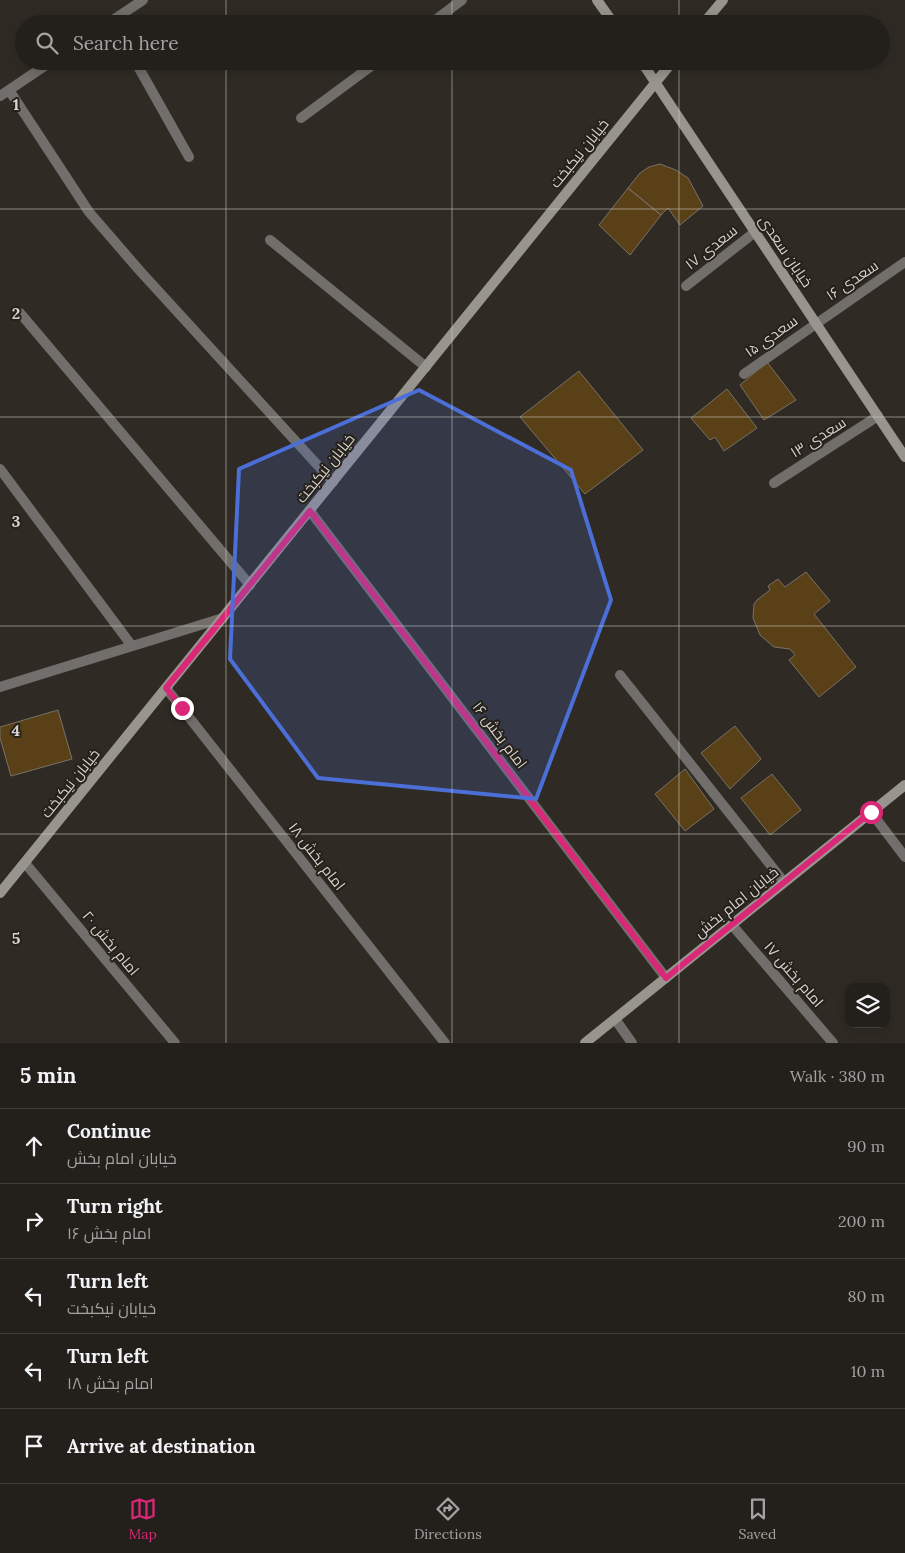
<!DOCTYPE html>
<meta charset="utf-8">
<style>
body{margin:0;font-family:Lora,Cairo,serif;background:#2f2d28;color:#f1f3f6}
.controls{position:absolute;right:15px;bottom:15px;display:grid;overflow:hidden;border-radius:10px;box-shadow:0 2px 12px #0003}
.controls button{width:45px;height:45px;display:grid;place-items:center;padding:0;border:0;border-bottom:1px solid #403e3a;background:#23201b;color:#f1f3f6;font:25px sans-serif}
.stop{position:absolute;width:15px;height:15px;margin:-11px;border:4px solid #db2777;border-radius:50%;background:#fff}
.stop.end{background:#db2777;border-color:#fff;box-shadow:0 1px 5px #0008}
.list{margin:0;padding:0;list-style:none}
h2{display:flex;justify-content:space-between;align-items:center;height:65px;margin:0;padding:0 20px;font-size:21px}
h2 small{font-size:16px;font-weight:400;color:#a3a3a3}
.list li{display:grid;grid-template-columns:32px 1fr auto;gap:15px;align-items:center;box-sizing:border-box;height:75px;padding:0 20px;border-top:1px solid #403e3a}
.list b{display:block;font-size:19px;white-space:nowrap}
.list p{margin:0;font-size:16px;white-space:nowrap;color:#a3a3a3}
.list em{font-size:16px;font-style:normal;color:#a3a3a3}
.icon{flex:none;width:28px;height:28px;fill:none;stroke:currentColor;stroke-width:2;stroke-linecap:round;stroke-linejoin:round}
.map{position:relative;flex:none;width:905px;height:1043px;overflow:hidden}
.search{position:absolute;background:#23201b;box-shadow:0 2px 12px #0003;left:15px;right:15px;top:15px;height:55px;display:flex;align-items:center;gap:12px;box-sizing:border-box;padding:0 18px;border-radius:28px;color:#a3a3a3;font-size:19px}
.sheet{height:440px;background:#23201b}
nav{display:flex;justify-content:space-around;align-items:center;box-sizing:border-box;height:70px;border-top:1px solid #403e3a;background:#23201b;font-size:14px;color:#a3a3a3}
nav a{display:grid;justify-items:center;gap:2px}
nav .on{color:#db2777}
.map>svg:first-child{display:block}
.building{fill:#5a4017;stroke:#777169}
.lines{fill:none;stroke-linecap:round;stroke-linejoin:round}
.lane{stroke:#716e6b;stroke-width:10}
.street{stroke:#716e6b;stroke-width:10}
.secondary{stroke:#98948e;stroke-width:10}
.route{stroke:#db2777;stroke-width:6}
.marked{fill:#4b6fd6;fill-opacity:0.2;stroke:#4b6fd6;stroke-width:4;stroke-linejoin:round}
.grid{fill:none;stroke:#d6d3ce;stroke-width:1;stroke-opacity:0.55}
.labels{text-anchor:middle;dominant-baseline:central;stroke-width:4;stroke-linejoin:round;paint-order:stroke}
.street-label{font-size:15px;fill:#d6d3ce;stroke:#26211a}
.grid-label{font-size:16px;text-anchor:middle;font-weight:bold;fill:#d6d3ce;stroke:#26211a;stroke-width:4;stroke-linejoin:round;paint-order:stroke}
</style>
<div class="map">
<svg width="905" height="1043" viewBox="0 0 905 1043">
<rect width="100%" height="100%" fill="#2f2b24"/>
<path class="building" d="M660,164L676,170L688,178L703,206L680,225L668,208L661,215L628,188L640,173L649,167Z
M628,188L661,215L630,255L599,225Z
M767,362L796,400L764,420L740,385Z
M579,371L643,450L585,494L520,417Z
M727,389L757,428L724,451L715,437L710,440L691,418Z
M806,572L830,601L814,614L856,667L819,697L789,660L795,655L790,649L774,647L760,635L753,618L754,604L757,600L770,590L768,586L778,579L785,587Z
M58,710L72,759L11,776L0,738V727Z
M735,726L761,759L730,789L701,753Z
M685,769L714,809L685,831L655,794Z
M772,774L801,810L770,835L741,798Z"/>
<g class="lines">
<path class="lane" d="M686,286L755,232
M744,374L905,262
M774,483L878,416"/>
<path class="street" d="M107,24L143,0
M430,24L462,0
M135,61L189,157
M9,90L89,212L140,271L333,482
M0,96L52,61
M301,118L378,61
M270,240L426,367
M20,313L250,585
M0,469L132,646
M310,511L666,978
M620,675L784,882
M0,687L223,618
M166,688L445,1043
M871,812L905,857
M25,863L175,1043
M732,925L833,1043
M615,1019L632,1043"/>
<path class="secondary" d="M597,0L614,24
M703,24L723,0
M641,61L905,457
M0,893L673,61
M585,1043L905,785"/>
</g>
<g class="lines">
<path class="route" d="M182,708L166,688L310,511L666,978L871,812"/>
</g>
<path class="marked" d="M419,390L571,470L611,600L536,799L318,778L230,659L239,469Z"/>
<path class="grid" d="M226,0V24M452,0V24M679,0V24M226,61V1043M452,61V1043M679,61V1043M0,209H905M0,417H905M0,626H905M0,834H905"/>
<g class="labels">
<g class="street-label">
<text transform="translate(579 153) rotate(-51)">خیابان نیکبخت</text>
<text transform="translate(711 247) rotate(-38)">سعدی ۱۷</text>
<text transform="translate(786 251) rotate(56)">خیابان سعدی</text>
<text transform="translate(852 280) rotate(-34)">سعدی ۱۶</text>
<text transform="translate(771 336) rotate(-35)">سعدی ۱۵</text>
<text transform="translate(818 437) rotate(-32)">سعدی ۱۳</text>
<text transform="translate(325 468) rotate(-51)">خیابان نیکبخت</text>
<text transform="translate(500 735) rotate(53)">امام بخش ۱۶</text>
<text transform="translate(70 783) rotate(-51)">خیابان نیکبخت</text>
<text transform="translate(317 856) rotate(52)">امام بخش ۱۸</text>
<text transform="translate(736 902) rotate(-39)">خیابان امام بخش</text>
<text transform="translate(111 943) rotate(50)">امام بخش ۲۰</text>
<text transform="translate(794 974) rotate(49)">امام بخش ۱۷</text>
</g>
</g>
<g class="grid-label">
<text x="16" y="110">1</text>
<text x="16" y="319">2</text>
<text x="16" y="527">3</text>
<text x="16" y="736">4</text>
<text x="16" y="944">5</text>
</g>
</svg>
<div class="controls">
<button><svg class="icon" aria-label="layers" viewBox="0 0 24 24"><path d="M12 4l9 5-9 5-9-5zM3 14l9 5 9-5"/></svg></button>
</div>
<div class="stop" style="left:871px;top:812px"></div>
<div class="stop end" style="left:182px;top:708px"></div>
<div class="search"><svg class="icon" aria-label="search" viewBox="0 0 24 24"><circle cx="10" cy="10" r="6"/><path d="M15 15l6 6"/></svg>Search here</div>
</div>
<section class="sheet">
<h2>5 min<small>Walk · 380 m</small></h2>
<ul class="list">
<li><svg class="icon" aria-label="ahead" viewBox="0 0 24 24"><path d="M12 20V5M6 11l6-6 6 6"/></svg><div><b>Continue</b><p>خیابان امام بخش</p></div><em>90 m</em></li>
<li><svg class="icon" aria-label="right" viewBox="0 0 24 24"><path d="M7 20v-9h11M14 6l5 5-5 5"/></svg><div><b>Turn right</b><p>امام بخش ۱۶</p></div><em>200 m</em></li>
<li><svg class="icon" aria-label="left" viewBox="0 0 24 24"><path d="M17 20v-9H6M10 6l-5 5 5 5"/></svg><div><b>Turn left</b><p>خیابان نیکبخت</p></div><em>80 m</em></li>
<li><svg class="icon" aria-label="left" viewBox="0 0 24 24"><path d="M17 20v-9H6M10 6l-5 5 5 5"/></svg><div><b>Turn left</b><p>امام بخش ۱۸</p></div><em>10 m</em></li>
<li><svg class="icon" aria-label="arrive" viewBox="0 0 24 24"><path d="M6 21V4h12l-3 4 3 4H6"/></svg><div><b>Arrive at destination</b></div></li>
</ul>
</section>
<nav>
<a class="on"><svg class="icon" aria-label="map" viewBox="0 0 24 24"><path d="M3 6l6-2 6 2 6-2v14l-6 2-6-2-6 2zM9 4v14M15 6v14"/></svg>Map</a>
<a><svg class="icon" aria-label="directions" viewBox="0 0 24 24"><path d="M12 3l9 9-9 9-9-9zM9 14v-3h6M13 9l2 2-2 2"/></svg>Directions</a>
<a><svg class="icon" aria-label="saved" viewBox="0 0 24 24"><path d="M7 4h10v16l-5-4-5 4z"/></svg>Saved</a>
</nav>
